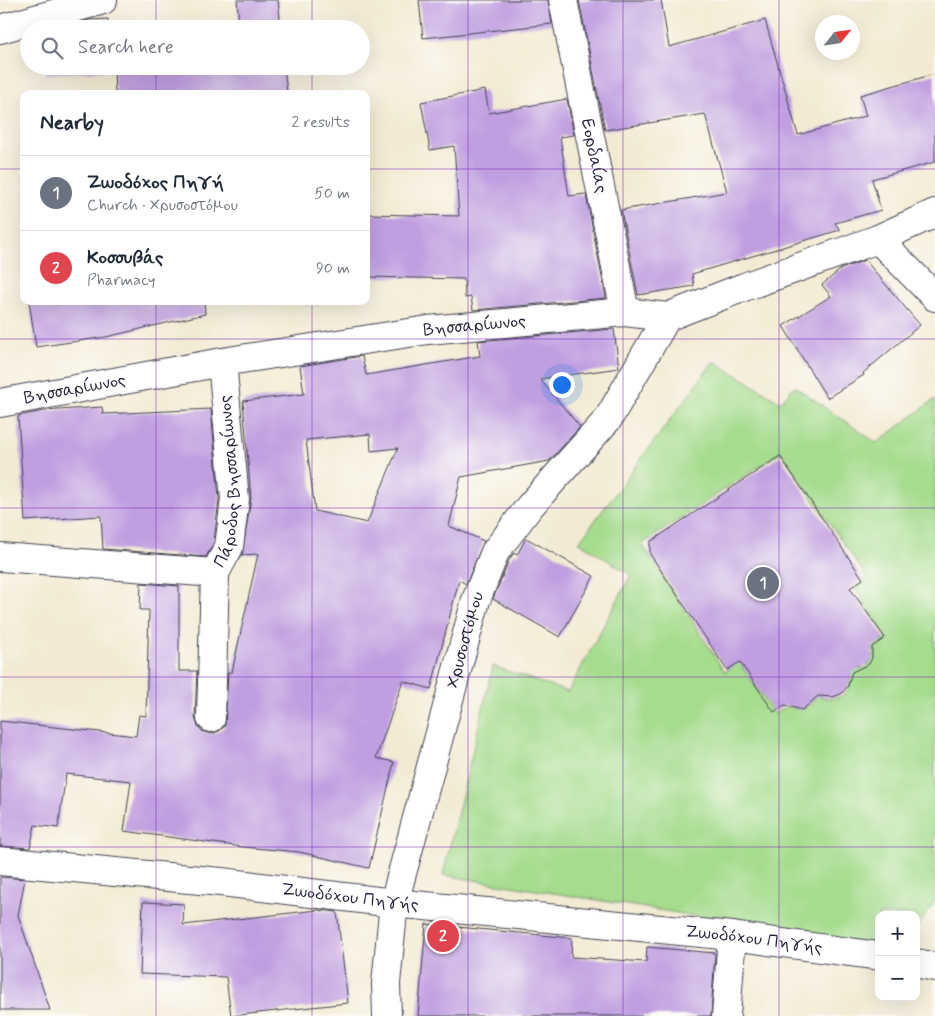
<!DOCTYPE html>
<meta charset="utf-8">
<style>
body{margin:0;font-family:Mynerve,sans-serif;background:#f6f6f7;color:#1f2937}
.controls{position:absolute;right:15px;bottom:15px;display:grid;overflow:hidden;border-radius:10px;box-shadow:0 5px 20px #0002}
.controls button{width:45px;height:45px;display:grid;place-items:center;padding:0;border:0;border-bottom:1px solid #e0e1e3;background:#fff;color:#1f2937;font:25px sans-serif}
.compass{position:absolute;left:815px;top:15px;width:45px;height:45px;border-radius:50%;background:#fff;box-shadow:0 5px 20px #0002;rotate:60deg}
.you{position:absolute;left:561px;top:384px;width:18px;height:18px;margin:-12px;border:4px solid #fff;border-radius:50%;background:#1a73e8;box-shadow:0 0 0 8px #1a73e833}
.badge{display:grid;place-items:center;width:32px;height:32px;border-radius:50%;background:#1f6fb2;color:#fff;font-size:16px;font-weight:700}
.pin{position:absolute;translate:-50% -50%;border:2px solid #fff;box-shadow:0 1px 5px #0006}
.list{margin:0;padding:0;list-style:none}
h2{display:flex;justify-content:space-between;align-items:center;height:65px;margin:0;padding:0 20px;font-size:21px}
h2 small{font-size:16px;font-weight:400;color:#747a83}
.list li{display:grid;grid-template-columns:32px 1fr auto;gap:15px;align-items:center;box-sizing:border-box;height:75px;padding:0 20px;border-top:1px solid #e0e1e3}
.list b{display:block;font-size:19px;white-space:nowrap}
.list p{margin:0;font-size:16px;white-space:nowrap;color:#747a83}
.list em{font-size:16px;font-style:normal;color:#747a83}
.icon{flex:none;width:28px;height:28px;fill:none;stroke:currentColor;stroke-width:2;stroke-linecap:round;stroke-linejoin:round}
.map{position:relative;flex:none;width:935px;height:1016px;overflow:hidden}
.search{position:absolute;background:#fff;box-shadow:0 5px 20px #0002;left:20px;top:20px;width:350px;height:55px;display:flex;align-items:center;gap:12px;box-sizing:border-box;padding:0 18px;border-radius:28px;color:#747a83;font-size:19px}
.panel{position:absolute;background:#fff;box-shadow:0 5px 20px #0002;left:20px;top:90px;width:350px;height:215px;border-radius:10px}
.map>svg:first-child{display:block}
.green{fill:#a5dc8d;stroke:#647f64;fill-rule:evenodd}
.building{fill:#bf9fe0;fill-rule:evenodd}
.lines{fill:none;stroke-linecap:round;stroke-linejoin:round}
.minor-casing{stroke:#414052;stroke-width:30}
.minor{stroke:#fff;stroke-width:28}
.grid{fill:none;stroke:#7b2cbf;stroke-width:1;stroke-opacity:0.55}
.labels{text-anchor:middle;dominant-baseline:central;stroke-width:4;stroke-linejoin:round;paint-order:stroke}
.street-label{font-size:18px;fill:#22223b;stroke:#fdfcf7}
</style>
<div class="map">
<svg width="935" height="1016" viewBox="0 0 935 1016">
<rect width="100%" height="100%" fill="#fdfcf7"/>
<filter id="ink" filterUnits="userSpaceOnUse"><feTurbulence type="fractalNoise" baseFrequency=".02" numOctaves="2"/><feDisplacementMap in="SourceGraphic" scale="10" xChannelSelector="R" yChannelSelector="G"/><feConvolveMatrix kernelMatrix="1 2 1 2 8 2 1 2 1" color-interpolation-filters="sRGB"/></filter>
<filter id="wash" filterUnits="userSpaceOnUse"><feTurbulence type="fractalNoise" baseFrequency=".0096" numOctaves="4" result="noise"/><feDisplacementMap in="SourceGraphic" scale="20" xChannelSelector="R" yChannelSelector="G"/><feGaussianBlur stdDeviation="1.12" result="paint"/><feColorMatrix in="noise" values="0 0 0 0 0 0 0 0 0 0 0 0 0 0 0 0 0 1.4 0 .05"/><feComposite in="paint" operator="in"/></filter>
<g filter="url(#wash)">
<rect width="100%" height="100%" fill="#f2ead2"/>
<path class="green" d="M714,361L781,402L794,386L877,443L935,399V902L916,929V915H879V946L443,875L493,666L568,692L631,575L579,542ZM781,452L867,578L854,588L887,637L873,648L874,657L867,667L851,671C852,695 839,704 816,695C811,709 799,712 787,706L774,714L739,662L725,672L642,544Z"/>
<g id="blocks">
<path class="building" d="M237,0H278L281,29H59L89,20L108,19L109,28L239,23Z
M419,0H548L552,24L423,38Z
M579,0H661L669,47L765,20L798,135L866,116L860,95L935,74V162L872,179L881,210L835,223L840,230L692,274L694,286L638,295L621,210L727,192L705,114L605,130Z
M45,66H284L287,94H115L114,70L46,74Z
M485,90L489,113L567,99L574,135L560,137L569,196L586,194L606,298L473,310L471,297L465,298L464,279L366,277V214L459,216L454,146L430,150L421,102Z
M865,260L920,325L863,373L864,375L827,398L783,326L831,296L822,285L841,269Z
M29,301H204L205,314L106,337L36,347Z
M614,329L619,368L540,379L580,427L552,458L549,461L461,477L449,526L484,541L466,584L459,580L431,689L403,681L376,758L394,762L369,868L299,852L243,847L124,831L131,781L66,774L58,828L35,825L30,848L0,846V721L136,736L139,715L146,716L149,610H140L141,583L179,586V671H197L195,718L198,726L203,732L211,734L219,731L225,726L228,672H232L258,554L242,555L251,498L243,401L304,394L300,366L362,356L366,375L480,356L478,341ZM370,434L371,451L398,448L367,523L315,511L306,440Z
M102,407L103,414L211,409L219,499L214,542L206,557L103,549L101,516L25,521L18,416L44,411Z
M780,456L863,579L850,588L885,638L872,647V658L869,664L852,672L848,686L841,694L833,697L818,696L802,710L785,705L774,712L740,662L727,670L650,554V542Z
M526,538L594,576L560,637L493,599L509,560L514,553L517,555Z
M0,877L25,879L18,915L50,1010H0Z
M143,902L184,904L183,925L318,910L337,912L348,1003L231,1016L226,977L140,974Z
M426,924L572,938L571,957L646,962L647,947L715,953L711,1016H418Z"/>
</g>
</g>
<g filter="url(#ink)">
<use href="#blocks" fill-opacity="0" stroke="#414052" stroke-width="1"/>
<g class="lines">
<g class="minor-casing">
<g id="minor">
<path id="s1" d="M563,0L625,312"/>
<path d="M0,29L103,0"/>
<path d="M878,239L935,297"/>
<path id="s2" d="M0,403L222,362L428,330L625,312L667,317L744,287L878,239L935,213"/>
<path d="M0,557L215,573"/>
<path id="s3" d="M211,718L215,573L229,547L235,499L222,362"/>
<path id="s4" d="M0,861L221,882L394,903L732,936L879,956"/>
<path d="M916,963L935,967"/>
<path id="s5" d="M387,1016L386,983L394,903L476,600L495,552L530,506L608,419L667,317"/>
<path d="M726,1016L732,936"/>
</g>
</g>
<use href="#minor" class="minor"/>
</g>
</g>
<path class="grid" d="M156,0V29M312,0V29M468,0V1016M623,0V1016M779,0V1016M156,66V94M312,66V94M0,169H24M366,169H935M156,301V1016M312,301V1016M0,339H935M0,508H935M0,677H935M0,847H935"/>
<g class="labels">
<g class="street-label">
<text stroke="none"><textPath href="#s1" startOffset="159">Εορδαίας</textPath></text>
<text stroke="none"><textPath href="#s2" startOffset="481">Βησσαρίωνος</textPath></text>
<text stroke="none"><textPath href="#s2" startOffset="76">Βησσαρίωνος</textPath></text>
<text stroke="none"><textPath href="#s3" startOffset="240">Πάροδος Βησσαρίωνος</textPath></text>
<text stroke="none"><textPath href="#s5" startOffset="386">Χρυσοστόμου</textPath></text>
<text stroke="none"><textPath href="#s4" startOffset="352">Ζωοδόχου Πηγής</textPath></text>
<text stroke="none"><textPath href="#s4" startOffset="758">Ζωοδόχου Πηγής</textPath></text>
</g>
</g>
</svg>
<div class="controls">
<button>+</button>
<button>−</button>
</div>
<svg class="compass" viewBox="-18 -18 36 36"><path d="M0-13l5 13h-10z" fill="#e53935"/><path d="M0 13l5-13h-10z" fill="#747a83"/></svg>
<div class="you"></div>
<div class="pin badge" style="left:763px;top:583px;background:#6b7280">1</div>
<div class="pin badge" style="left:443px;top:936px;background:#e0444e">2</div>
<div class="search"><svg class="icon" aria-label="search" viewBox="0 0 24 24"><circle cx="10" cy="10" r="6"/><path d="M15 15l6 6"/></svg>Search here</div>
<section class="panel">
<h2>Nearby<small>2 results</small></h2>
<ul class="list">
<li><span class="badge" style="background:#6b7280">1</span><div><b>Ζωοδόχος Πηγή</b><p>Church · Χρυσοστόμου</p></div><em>50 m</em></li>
<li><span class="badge" style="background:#e0444e">2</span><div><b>Κοσσυβάς</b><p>Pharmacy</p></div><em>90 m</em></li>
</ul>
</section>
</div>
